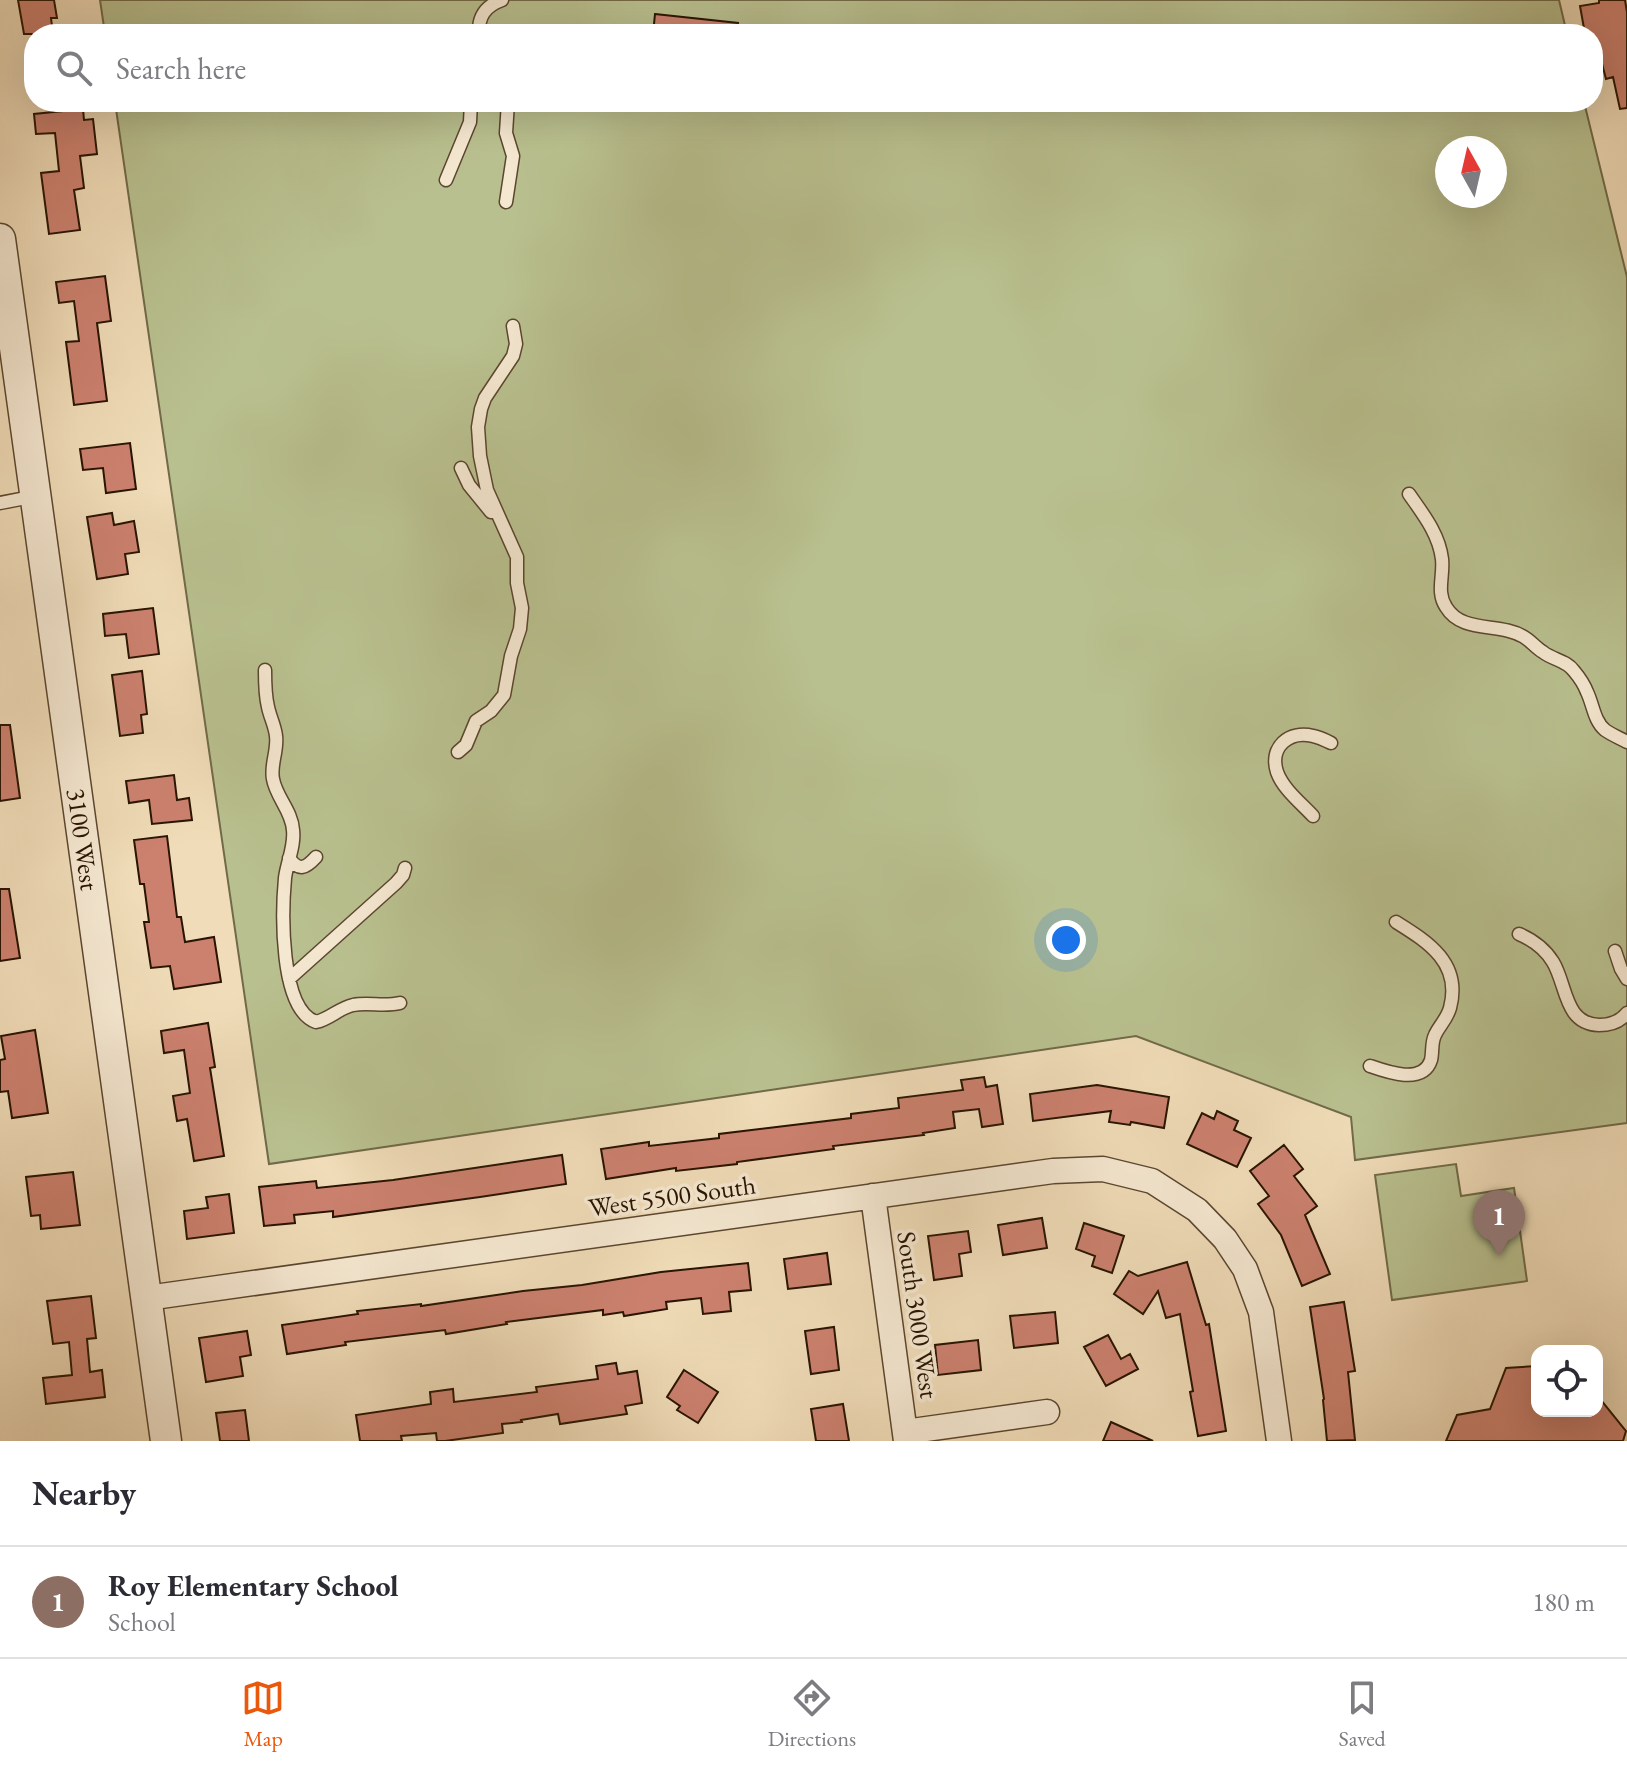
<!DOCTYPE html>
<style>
body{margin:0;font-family:"EB Garamond",serif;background:#f7f7f7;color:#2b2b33}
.controls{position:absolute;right:24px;bottom:24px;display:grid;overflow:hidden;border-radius:16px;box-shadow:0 8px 32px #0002}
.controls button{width:72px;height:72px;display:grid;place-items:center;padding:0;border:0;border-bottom:2px solid #e1e1e2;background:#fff;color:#2b2b33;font:40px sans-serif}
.compass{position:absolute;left:1435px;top:136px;width:72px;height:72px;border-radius:50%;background:#fff;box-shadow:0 8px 32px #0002;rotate:352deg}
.you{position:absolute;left:1066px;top:940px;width:28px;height:28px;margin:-20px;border:6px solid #fff;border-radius:50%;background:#1a73e8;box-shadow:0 0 0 12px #1a73e833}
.badge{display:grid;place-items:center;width:52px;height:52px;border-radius:50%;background:#ea580c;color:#fff;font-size:26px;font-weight:700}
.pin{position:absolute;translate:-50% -66px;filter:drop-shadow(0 2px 4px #0008)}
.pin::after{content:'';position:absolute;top:42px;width:28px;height:24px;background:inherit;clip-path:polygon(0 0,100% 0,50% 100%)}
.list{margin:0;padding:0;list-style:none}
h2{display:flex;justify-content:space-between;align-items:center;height:104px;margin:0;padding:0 32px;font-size:34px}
h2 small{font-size:26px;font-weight:400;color:#7c7c81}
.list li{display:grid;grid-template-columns:52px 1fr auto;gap:24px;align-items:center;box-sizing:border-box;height:112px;padding:0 32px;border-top:2px solid #e1e1e2}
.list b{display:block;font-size:30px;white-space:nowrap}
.list p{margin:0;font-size:26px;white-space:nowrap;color:#7c7c81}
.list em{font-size:26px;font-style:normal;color:#7c7c81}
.icon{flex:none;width:44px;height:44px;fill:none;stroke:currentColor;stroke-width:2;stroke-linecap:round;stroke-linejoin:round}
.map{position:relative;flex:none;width:1627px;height:1441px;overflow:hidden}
.search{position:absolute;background:#fff;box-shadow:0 8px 32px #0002;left:24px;right:24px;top:24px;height:88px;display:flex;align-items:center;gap:20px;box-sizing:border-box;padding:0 28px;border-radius:32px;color:#7c7c81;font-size:30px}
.sheet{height:216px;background:#fff}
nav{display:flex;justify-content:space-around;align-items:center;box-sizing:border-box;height:112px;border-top:2px solid #e1e1e2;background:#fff;font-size:22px;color:#7c7c81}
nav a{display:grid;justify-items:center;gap:4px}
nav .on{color:#ea580c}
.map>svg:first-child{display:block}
.green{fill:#b9c08f;stroke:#716a48;stroke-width:2;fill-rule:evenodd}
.building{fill:#cc816f;stroke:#291401;stroke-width:2}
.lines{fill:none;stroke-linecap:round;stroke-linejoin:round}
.service-casing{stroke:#5b462f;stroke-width:15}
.minor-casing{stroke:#5b462f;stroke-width:27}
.tertiary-casing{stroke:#5b462f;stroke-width:33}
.service{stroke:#f5e8d1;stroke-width:12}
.minor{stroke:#f5e8d1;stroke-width:24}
.tertiary{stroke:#f5e8d1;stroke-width:30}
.labels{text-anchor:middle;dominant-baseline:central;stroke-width:7;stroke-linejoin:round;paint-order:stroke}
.street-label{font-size:26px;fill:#291401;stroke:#f5e8d1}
</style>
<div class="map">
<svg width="1627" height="1441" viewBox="0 0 1627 1441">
<rect width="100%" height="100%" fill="#f0dcb8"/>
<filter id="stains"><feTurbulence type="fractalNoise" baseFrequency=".0025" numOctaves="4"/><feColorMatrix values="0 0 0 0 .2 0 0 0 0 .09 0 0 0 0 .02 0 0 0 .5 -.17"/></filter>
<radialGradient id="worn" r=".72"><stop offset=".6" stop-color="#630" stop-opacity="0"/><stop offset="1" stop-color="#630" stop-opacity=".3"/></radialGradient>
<path class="green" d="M100,0H1559L1567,34H105Z
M115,102H1584L1627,277V1123L1355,1160L1351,1117L1136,1036L269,1164ZM1447,148H1495V196H1447Z
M1456,1164L1461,1196L1514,1188L1527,1281L1392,1300L1375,1175Z"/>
<path class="building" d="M18,0H54L57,18H51L53,34H24Z
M1599,0H1625L1627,12V108L1620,109L1613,77L1606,79L1595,37H1593V34H1585L1580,6L1599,3Z
M655,14L738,23L737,34H653Z
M83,109L84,120L93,119L97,154L80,156L84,188L74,190L80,230L49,234L41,173L59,171L55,133L36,134L34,114Z
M105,276L111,321L97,323L107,401L74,405L66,342L79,341L74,301L59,303L56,282Z
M130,443L136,489L106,493L103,468L83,470L80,449Z
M112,513L114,525L134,521L139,552L125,554L128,574L97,579L87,517Z
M153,608L159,654L129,658L126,634L105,636L103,614Z
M142,671L147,714L141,715L143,733L120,736L112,675Z
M0,725H10L20,798L0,801Z
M174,775L177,800L189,798L192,820L152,824L149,800L129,803L126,781Z
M167,836L177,917H181L185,942L214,937L221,982L174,989L170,966L151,968L144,922H149L144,884H140L134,840Z
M0,889H9L20,958L0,961Z
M208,1023L215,1067L210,1068L224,1156L194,1161L187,1119L177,1121L173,1096L190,1093L184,1050L164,1053L161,1031Z
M35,1030L48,1113L12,1118L8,1091L0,1092V1060L5,1059L1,1036Z
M984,1077L986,1087L997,1085L1003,1124L982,1127L979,1109L953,1112L955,1128L923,1133L924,1135L833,1146L834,1149L737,1162V1164L676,1171V1168L606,1179L601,1149L649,1142V1146L719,1138V1134L851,1118V1114L899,1108L898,1098L963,1090L961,1080Z
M1097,1085L1169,1097L1164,1128L1131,1122L1130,1125L1109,1122L1111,1111L1033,1121L1030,1094Z
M1217,1111L1238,1121L1234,1130L1251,1138L1237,1167L1187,1144L1202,1113L1214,1119Z
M1284,1145L1303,1169L1294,1176L1317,1206L1305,1215L1330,1274L1302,1286L1281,1235L1258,1204L1269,1196L1250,1171Z
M562,1155L566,1184L480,1197L333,1217V1211L294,1215L295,1223L264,1226L259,1187L316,1181L317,1188L393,1180Z
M73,1172L80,1225L41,1229L40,1215L31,1216L26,1177Z
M229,1194L234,1233L187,1239L184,1211L208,1208L206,1197Z
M1042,1218L1047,1248L1003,1255L998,1225Z
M1084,1223L1124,1236L1112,1273L1092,1266L1095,1256L1076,1249Z
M968,1231L971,1252L959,1254L962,1276L934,1280L928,1236Z
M827,1253L831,1284L788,1289L784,1259Z
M1187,1262L1206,1325L1209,1324L1226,1431L1198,1436L1190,1392L1193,1391L1180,1314L1166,1318L1158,1291L1143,1314L1114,1294L1129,1271L1138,1276Z
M748,1263L751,1290L729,1292L731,1311L703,1314L701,1298L666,1302L667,1309L624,1316L623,1312L603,1315V1310L506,1322L507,1324L446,1334L445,1330L345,1342L346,1345L287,1354L282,1325L358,1314L357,1311L421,1304V1306L523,1291L582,1285L661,1272Z
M91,1296L96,1338L87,1339L90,1372L102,1370L105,1397L46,1404L43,1378L72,1375L69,1342L53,1344L47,1301Z
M1344,1302L1355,1371L1348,1372L1355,1440L1327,1441L1323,1400L1324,1399L1310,1307Z
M1055,1312L1058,1343L1014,1348L1010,1316Z
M834,1327L839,1370L811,1374L805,1331Z
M247,1331L251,1355L240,1357L243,1376L206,1382L199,1338Z
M1108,1335L1121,1359L1130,1354L1138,1369L1106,1386L1084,1347Z
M978,1340L981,1370L938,1375L935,1345Z
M616,1363L618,1374L637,1371L642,1403L625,1406L627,1414L560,1424L558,1414L521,1420L522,1422L502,1424L503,1433L445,1441H437L436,1433L401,1436L402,1441H360L356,1415L431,1404L430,1392L453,1389L454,1402L537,1392L536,1387L598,1379L596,1366Z
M1537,1366V1411H1597V1395L1626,1431L1623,1441H1446L1457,1415L1490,1409L1506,1368Z
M684,1370L718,1392L698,1423L677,1410L680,1406L667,1397Z
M843,1404L849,1441H816L811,1409Z
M245,1410L249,1441H220L216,1413Z
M1111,1422L1153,1441H1103Z"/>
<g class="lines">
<g class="service-casing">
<path id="service" d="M479,34C478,17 485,6 502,0
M446,180L470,122L471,102
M506,202L513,156L506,133L508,102
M461,468L469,485L491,512
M1409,494C1423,514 1439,534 1442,559C1444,576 1436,592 1446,607C1462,634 1500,622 1524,637C1531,641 1536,648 1543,652C1553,660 1566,660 1574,671C1579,677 1584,684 1587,692C1593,704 1594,721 1605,730C1612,735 1620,738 1627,742
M0,503L36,496
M265,670C265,682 265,695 268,707C270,717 275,726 276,736C278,751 270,765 273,779C276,797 292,811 293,830C295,846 287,862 285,878C282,910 279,1009 316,1022C330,1019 339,1008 353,1005C369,1002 384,1007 400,1003
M458,752L466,745L476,721L491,711L504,695L511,656L520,629L522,608L517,583V557L487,490L480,456L478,427L481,409L485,398L513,356L516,344L513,326
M1313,816C1301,803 1283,789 1277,772C1269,747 1289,730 1313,736C1319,737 1325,740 1331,743
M289,858C299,872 306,868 316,857
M1519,934C1533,940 1545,949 1553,962C1567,985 1564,1024 1599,1025C1611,1025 1620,1022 1627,1013
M1615,951L1621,969L1627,979
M289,979L396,883L403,875L405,868
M1370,1066C1387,1072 1423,1085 1431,1060C1433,1052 1431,1043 1435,1035C1439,1026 1447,1019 1450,1008C1462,963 1428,942 1396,922"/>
</g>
<g class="minor-casing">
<path id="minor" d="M873,1196L906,1441
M147,1298L1053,1171L1103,1169L1152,1181L1197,1210L1225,1239L1245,1269L1261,1312L1279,1441
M905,1432L1047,1412"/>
</g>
<g class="tertiary-casing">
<g id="tertiary">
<path id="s1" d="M0,239L166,1441"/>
</g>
</g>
<use href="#service" class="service"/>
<use href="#minor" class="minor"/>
<use href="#tertiary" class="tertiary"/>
</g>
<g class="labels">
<g class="street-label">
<text stroke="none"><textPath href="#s1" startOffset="606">3100 West</textPath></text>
<text transform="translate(672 1196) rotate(-8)">West 5500 South</text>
<text transform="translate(918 1315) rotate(82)">South 3000 West</text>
</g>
</g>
<rect width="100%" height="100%" filter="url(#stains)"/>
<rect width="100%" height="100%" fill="url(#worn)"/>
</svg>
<div class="controls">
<button><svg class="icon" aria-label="locate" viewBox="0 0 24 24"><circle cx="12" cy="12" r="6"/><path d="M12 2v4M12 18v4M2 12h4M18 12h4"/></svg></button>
</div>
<svg class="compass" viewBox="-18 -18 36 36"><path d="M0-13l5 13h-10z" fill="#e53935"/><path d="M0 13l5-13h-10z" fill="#7c7c81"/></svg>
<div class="you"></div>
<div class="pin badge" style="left:1499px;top:1256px;background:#8d6e63">1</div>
<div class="search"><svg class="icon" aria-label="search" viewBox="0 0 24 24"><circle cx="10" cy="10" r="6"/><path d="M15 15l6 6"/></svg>Search here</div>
</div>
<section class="sheet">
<h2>Nearby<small></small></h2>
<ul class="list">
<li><span class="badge" style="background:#8d6e63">1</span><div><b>Roy Elementary School</b><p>School</p></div><em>180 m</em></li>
</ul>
</section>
<nav>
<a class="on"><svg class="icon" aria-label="map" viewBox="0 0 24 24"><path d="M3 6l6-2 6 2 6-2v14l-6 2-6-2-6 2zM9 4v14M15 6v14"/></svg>Map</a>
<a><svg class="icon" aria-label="directions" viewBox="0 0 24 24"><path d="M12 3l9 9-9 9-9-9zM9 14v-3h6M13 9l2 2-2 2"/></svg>Directions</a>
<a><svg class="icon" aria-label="saved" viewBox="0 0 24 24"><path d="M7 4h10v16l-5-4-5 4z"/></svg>Saved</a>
</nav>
